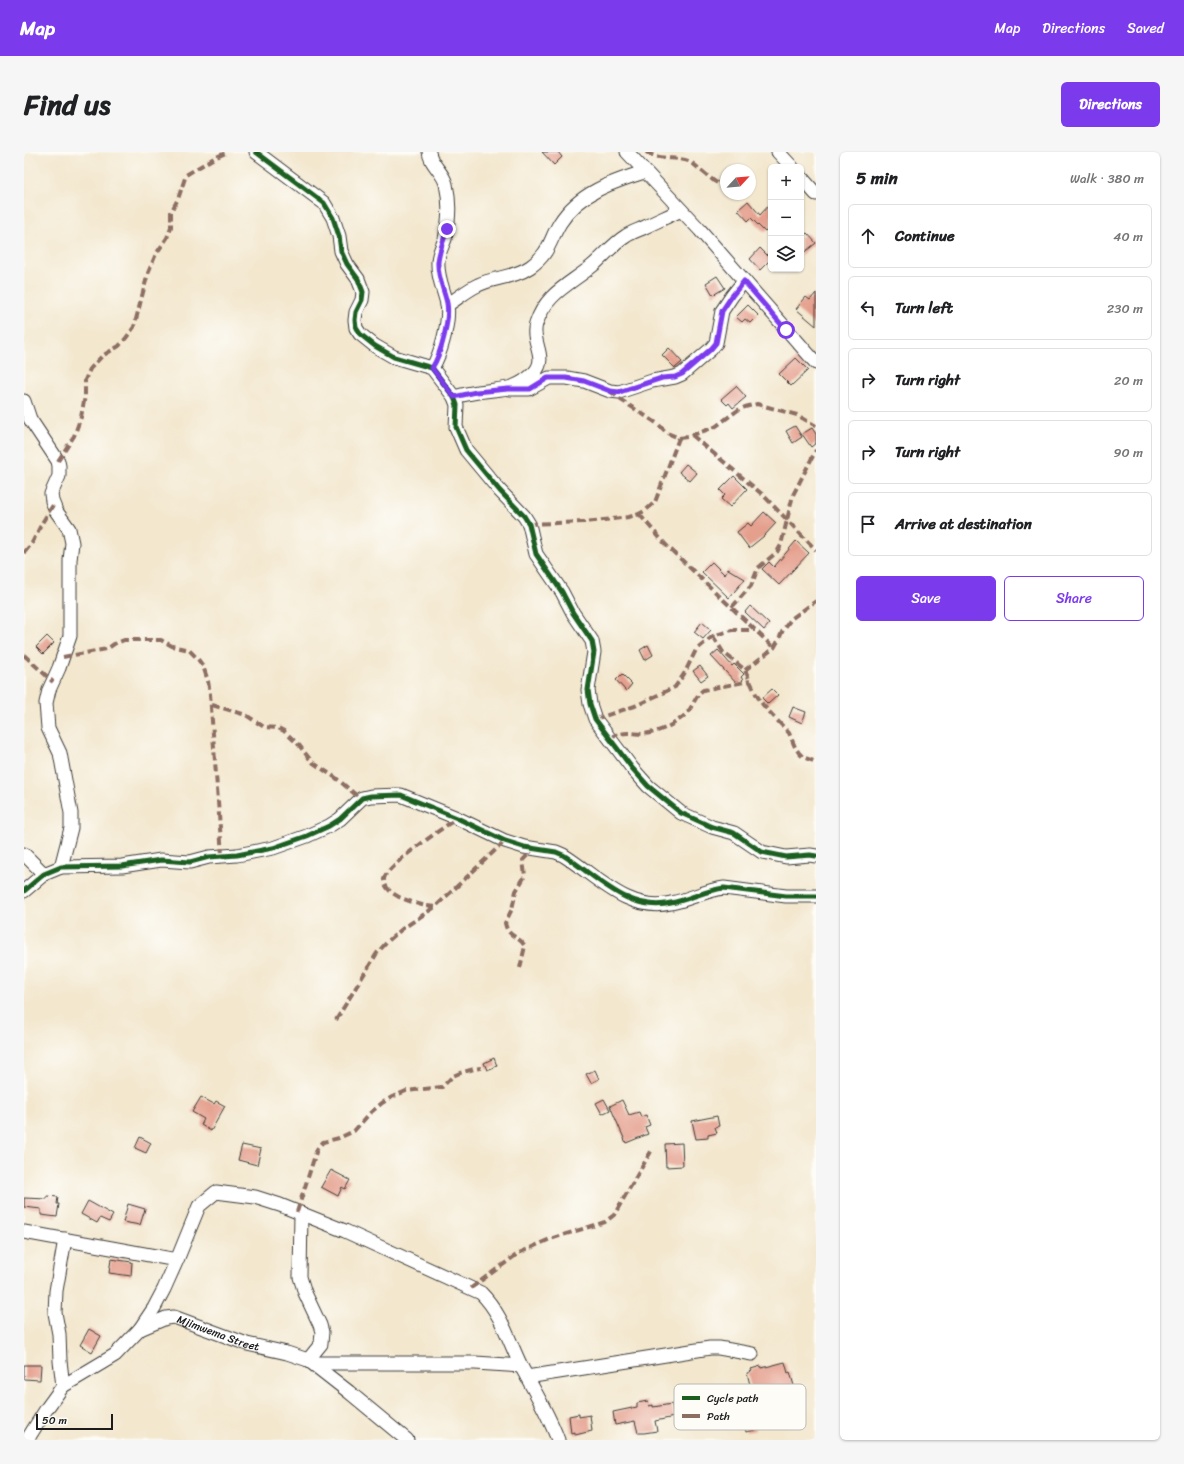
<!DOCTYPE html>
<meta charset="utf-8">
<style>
body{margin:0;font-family:Sriracha,sans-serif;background:#f6f6f6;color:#202124}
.controls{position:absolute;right:12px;top:12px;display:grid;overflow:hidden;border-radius:6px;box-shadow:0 1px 3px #0004}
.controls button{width:36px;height:36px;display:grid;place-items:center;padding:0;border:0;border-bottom:1px solid #e0e0e0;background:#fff;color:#202124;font:20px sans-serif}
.compass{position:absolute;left:696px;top:12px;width:36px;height:36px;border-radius:50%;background:#fff;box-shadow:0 1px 3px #0004;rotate:64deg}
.scale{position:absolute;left:12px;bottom:10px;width:77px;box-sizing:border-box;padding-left:4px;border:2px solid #1c1c1c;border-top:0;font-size:11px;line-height:14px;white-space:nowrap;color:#1c1c1c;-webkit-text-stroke:3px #fdfcf7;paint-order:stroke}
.stop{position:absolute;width:12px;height:12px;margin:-9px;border:3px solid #7c3aed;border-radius:50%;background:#fff}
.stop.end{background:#7c3aed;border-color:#fff;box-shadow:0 1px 4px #0008}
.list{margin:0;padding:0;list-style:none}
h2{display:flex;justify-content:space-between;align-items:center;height:52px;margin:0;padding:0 16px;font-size:17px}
h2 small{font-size:13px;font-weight:400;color:#757577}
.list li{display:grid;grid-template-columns:26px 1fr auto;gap:12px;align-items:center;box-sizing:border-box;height:64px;margin:0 8px 8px;padding:0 8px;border:1px solid #e0e0e0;border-radius:6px}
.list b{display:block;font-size:15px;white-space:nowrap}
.list em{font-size:13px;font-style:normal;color:#757577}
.actions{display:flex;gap:8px;padding:12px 16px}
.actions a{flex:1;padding:9px 0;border:1px solid #7c3aed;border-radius:6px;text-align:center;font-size:14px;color:#7c3aed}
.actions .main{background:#7c3aed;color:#fff}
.icon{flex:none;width:22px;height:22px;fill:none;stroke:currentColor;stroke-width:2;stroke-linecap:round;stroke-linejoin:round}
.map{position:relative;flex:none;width:792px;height:1288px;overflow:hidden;border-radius:6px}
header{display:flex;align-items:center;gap:24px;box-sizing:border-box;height:56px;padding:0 20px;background:#7c3aed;color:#fff}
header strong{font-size:19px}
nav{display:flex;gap:22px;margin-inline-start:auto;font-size:14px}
.intro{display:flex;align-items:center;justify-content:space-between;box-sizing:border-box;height:96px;padding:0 24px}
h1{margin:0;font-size:28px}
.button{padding:10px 18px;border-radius:6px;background:#7c3aed;color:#fff;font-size:14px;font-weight:700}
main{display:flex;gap:24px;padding:0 24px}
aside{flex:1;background:#fff;border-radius:6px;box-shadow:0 1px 3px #0004}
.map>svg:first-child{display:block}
.building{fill:#e59f8d}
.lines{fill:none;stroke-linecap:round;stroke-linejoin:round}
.minor-casing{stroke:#3c3a37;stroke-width:15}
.minor{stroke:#fff;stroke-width:13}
.quiet{stroke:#8d6e63;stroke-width:4;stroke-dasharray:8 4;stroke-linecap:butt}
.cycleway-casing{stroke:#fdfcf7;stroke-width:8}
.cycleway{stroke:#1b5e20;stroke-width:5}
.route{stroke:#7c3aed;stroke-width:5}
.labels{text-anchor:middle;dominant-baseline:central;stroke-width:3;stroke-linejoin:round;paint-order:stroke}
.street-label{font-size:11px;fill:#1c1c1c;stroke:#fdfcf7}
.key{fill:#fdfcf7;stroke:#bab9b5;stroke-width:1}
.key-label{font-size:11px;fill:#1c1c1c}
</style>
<header>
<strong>Map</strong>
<nav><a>Map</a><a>Directions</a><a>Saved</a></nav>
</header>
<div class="intro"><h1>Find us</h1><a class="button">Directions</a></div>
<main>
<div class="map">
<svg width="792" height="1288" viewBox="0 0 792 1288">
<rect width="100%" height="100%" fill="#fdfcf7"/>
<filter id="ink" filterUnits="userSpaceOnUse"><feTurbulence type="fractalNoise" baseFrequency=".025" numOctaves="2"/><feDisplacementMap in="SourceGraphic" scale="8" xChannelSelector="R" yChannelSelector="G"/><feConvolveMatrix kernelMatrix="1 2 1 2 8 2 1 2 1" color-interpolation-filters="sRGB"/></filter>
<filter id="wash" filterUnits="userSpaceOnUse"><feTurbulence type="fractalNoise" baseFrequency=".012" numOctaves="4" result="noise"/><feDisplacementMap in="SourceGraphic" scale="16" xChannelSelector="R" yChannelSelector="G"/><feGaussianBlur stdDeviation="0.9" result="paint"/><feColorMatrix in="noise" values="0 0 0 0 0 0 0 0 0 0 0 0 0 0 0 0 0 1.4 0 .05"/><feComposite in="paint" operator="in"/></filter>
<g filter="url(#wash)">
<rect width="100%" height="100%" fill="#f3e7ce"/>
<g id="blocks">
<path class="building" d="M518,0H534L538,5L530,13Z
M724,49L736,63L747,51V74L741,80L727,66L724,69L714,58Z
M783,81L792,91L777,103V85Z
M736,96L747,107L736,118L726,107Z
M693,124L701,136L689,143L682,131Z
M792,141V174L772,157L782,145L786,148Z
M724,153L734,163L726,171L721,167L718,170L712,165Z
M645,196L658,210L651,216L638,203Z
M772,206L784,218L767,234L755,222Z
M712,234L722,245L709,256L705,251L703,253L697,247Z
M771,274L778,285L769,291L762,279Z
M788,276L792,282V291L787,295L778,282Z
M662,312L673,321L666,329L655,320Z
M710,324L723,337L706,355L697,347L701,343L696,338Z
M740,360L752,371L740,384L725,396L713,380L724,371L727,374Z
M772,389L785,401L755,433L738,417L745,410L750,415Z
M688,410L701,423L704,417L721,427L705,446L678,420Z
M726,454L745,472L740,478L721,460Z
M678,470L687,478L679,487L670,480Z
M23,484L30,491L19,502L12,495Z
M624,493L629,503L621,508L616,498Z
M694,498L708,514L710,512L720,522L717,525L719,528L714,533L687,504Z
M676,514L684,524L677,529L669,519Z
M598,522L608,532L602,539L592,528Z
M748,537L754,543L744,552L738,546Z
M769,555L782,560L778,571L765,565Z
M470,906L473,914L463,918L460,911Z
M571,918L575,927L567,931L562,922Z
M177,945L190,952L192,949L201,954L187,979L177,973L180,967L168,960Z
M580,947L586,958L578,962L572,951Z
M598,948L605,963L615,960L617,965L622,963L626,973L621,975L624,982L602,991L586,954Z
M693,964L695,974L691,975L693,981L684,983V986L672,987L668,969Z
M116,985L127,991L122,1001L111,996Z
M658,991L659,1014L642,1015L641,992Z
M218,993L237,997L233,1013L214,1008Z
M307,1018L326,1028L321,1037L318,1035L314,1044L297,1035Z
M23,1044L34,1045L33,1052H35L33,1065L17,1063V1057L0,1055V1046L23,1047Z
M64,1049L89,1063L85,1070L76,1066L73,1071L57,1062Z
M104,1052L121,1057L116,1073L99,1070Z
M87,1107L108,1110L107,1124L85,1121Z
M65,1177L77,1184L68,1200L56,1193Z
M761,1210L764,1221L766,1220L771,1237L768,1238L769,1242L731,1252L723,1221L728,1219L727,1217L737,1214L738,1216Z
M0,1213H17L16,1228L0,1227Z
M624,1249L625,1254L629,1253V1255L648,1252L650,1265L631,1269L633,1279L620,1281H614L611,1269L591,1273L589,1260L613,1255V1251Z
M725,1255L731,1278L722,1280L716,1257Z
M555,1262V1265L566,1263L568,1279L551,1283V1280L547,1281L545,1264Z"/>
</g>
</g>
<g filter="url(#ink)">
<use href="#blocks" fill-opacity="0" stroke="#3c3a37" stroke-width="1"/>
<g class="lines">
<g class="minor-casing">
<g id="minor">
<path d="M232,0L300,51L309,66L315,84L317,99L323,112L334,127L339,140L338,148L332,160L331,168L332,176L336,182L351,194L370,205L408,216L430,245L433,253L432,275L442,298L476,339L500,364L505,372L512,402L538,440L549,461L568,489L570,500L564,538L566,552L571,567L608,616L624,634L657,661L688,675L710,681L738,700L762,705L786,703L792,704"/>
<path d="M405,0C406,12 419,20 422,32C426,49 425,70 421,87C418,95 414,102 414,110C413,125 420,138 423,152C426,169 417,202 408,216"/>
<path d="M603,0L676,78L792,211"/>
<path d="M754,0L768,15"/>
<path d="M777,25L792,42"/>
<path d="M423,153C433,147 443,138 454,133C470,125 490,126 506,115C526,101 525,89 536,71C555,41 588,30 620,20"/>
<path d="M486,237H505L525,226H543L560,229L586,239L595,240L628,229L651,225L658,222L687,197L692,191L698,159L708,144L720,129"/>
<path d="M430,245C438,243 446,241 454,240C478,236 490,240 510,221C525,206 506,189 512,172C522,141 545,133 568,114C579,105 589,92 602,84C608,80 615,78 621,75C633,69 645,64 657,58"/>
<path d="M0,249L6,267L34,309L35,314V324L27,342L28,349L32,359L45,377L48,391L46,408V484L35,516L25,538L22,551L24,576L36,601L47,661V676L37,715"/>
<path d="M0,702L20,722"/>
<path d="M0,739L20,722L37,715L98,714L137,708L166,710L185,705L213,703L249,696L283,684L305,674L316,667L338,646L347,644L377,643L433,666L481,689L500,695L532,700L539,703C573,724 604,761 647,751C665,748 682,738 700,736L762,744H792"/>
<path d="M277,1061L276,1125L281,1141L296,1173L298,1180L297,1192L284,1208"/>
<path d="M0,1080L153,1108"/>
<path d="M116,1177L130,1156L140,1137L153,1108L175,1054L192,1040L231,1045L256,1053L321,1079L457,1141C478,1162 485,1190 498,1216C511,1240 525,1263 534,1288"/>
<path d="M288,1211H451L497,1214"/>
<path d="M503,1225L686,1196H695L728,1202"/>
<path d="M39,1234L36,1209L35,1182L31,1161L32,1139L41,1087"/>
<path id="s1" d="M3,1288L23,1256L39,1234L91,1203L116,1177L142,1166L150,1165L223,1192L263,1201L284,1208L325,1240L383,1288"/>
</g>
</g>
<use href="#minor" class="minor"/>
<path class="quiet" d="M622,0C637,9 652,4 667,10L690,29L702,36
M586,239L597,248L634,272L643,281L655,286L663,285L691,275L714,258L721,255L733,252L773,263L792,274
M668,283L739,343L792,398
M34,309L50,284L57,265L61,244V228L66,217L78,204L95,194L102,186L110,175L124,121L132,102L143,86L147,75V60L154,47L162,23L190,6L204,0
M615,362L642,393L750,496
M505,372L560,370L580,368L605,365L615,362L622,358L631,350L655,286
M0,401L8,391L18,371L29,353
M708,455L727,434L734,416L753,400L757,393L769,343L792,298
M689,484L699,500L721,518L732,542L739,553L765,581L771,595L775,601L779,605L792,610
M0,503L29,530
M39,505L83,497L90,492L100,488H137L148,494L165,498L173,506L179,514L184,529L186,542L198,703
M721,518L750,496L754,489L759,478L767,467L792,449
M188,553L222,563L240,575L254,576L260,579L275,593L288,610L312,626L332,643L338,646
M571,567L611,554L651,535L660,522L672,498L689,484L708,478H731
M586,585C591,583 598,581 604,581C609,581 614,582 619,582C634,581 650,573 661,563C669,556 670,545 679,538L726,529
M411,755C398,754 387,750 375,745C368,741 360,736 360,727C360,715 421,675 433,666
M496,816L501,794C494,783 484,786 481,771L488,757L492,739L501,724L499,708L510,696
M312,868L353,801L364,789L378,777L411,755L481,689
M273,1060L293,997L299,990L315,986L330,979L346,961L358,951L368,945L382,939L418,935L429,924L436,921L450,917L457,916
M447,1136L495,1101L526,1087L581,1070L590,1063L629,996"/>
<g class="cycleway-casing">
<path id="cycleway" d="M232,0L300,51L309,66L315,84L317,99L323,112L334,127L339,140L338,148L332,160L331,168L332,176L336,182L351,194L370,205L408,216L430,245L433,253L432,275L442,298L476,339L500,364L505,372L512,402L538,440L549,461L568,489L570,500L564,538L566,552L571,567L608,616L624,634L657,661L688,675L710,681L738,700L762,705L786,703L792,704
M0,739L20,722L37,715L98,714L137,708L166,710L185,705L213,703L249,696L283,684L305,674L316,667L338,646L347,644L377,643L433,666L481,689L500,695L532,700L539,703C573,724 604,761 647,751C665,748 682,738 700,736L762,744H792"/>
</g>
<use href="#cycleway" class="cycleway"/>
</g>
</g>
<g class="lines" filter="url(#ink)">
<path class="route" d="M423,77C420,88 415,99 414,110C413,124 420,137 423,151C426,168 417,202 408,216L430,245L452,240L484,237H506L524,226H542L560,229L586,239L595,240L638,226L651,225L658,222L687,197L692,191L698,159L708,144L720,129L762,178"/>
</g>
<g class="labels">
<g class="street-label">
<text stroke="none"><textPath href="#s1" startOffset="245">Mjimwema Street</textPath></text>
</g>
</g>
<rect x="650" y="1232" width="132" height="46" rx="6" class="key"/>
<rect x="658" y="1244" width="18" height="4" fill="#1b5e20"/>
<rect x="658" y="1262" width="18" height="4" fill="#8d6e63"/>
<g class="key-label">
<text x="683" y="1250">Cycle path</text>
<text x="683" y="1268">Path</text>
</g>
</svg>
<div class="controls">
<button>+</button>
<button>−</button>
<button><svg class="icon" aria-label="layers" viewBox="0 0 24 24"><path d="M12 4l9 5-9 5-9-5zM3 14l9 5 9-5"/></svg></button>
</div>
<svg class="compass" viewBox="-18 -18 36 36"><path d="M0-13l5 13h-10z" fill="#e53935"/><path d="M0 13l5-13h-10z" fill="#757577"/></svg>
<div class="scale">50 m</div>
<div class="stop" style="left:762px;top:178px"></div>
<div class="stop end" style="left:423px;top:77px"></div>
</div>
<aside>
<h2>5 min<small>Walk · 380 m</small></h2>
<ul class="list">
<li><svg class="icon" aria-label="ahead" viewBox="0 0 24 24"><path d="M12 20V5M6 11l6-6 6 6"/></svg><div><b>Continue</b></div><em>40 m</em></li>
<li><svg class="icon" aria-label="left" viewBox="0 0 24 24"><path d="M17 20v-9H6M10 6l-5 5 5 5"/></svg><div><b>Turn left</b></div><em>230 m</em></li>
<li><svg class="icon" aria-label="right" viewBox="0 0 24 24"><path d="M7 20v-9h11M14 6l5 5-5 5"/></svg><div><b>Turn right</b></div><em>20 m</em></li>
<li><svg class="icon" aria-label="right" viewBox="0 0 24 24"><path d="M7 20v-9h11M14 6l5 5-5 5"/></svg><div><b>Turn right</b></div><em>90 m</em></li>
<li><svg class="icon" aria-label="arrive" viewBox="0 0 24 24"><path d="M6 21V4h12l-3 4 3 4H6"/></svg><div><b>Arrive at destination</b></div></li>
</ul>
<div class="actions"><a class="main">Save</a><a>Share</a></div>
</aside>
</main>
